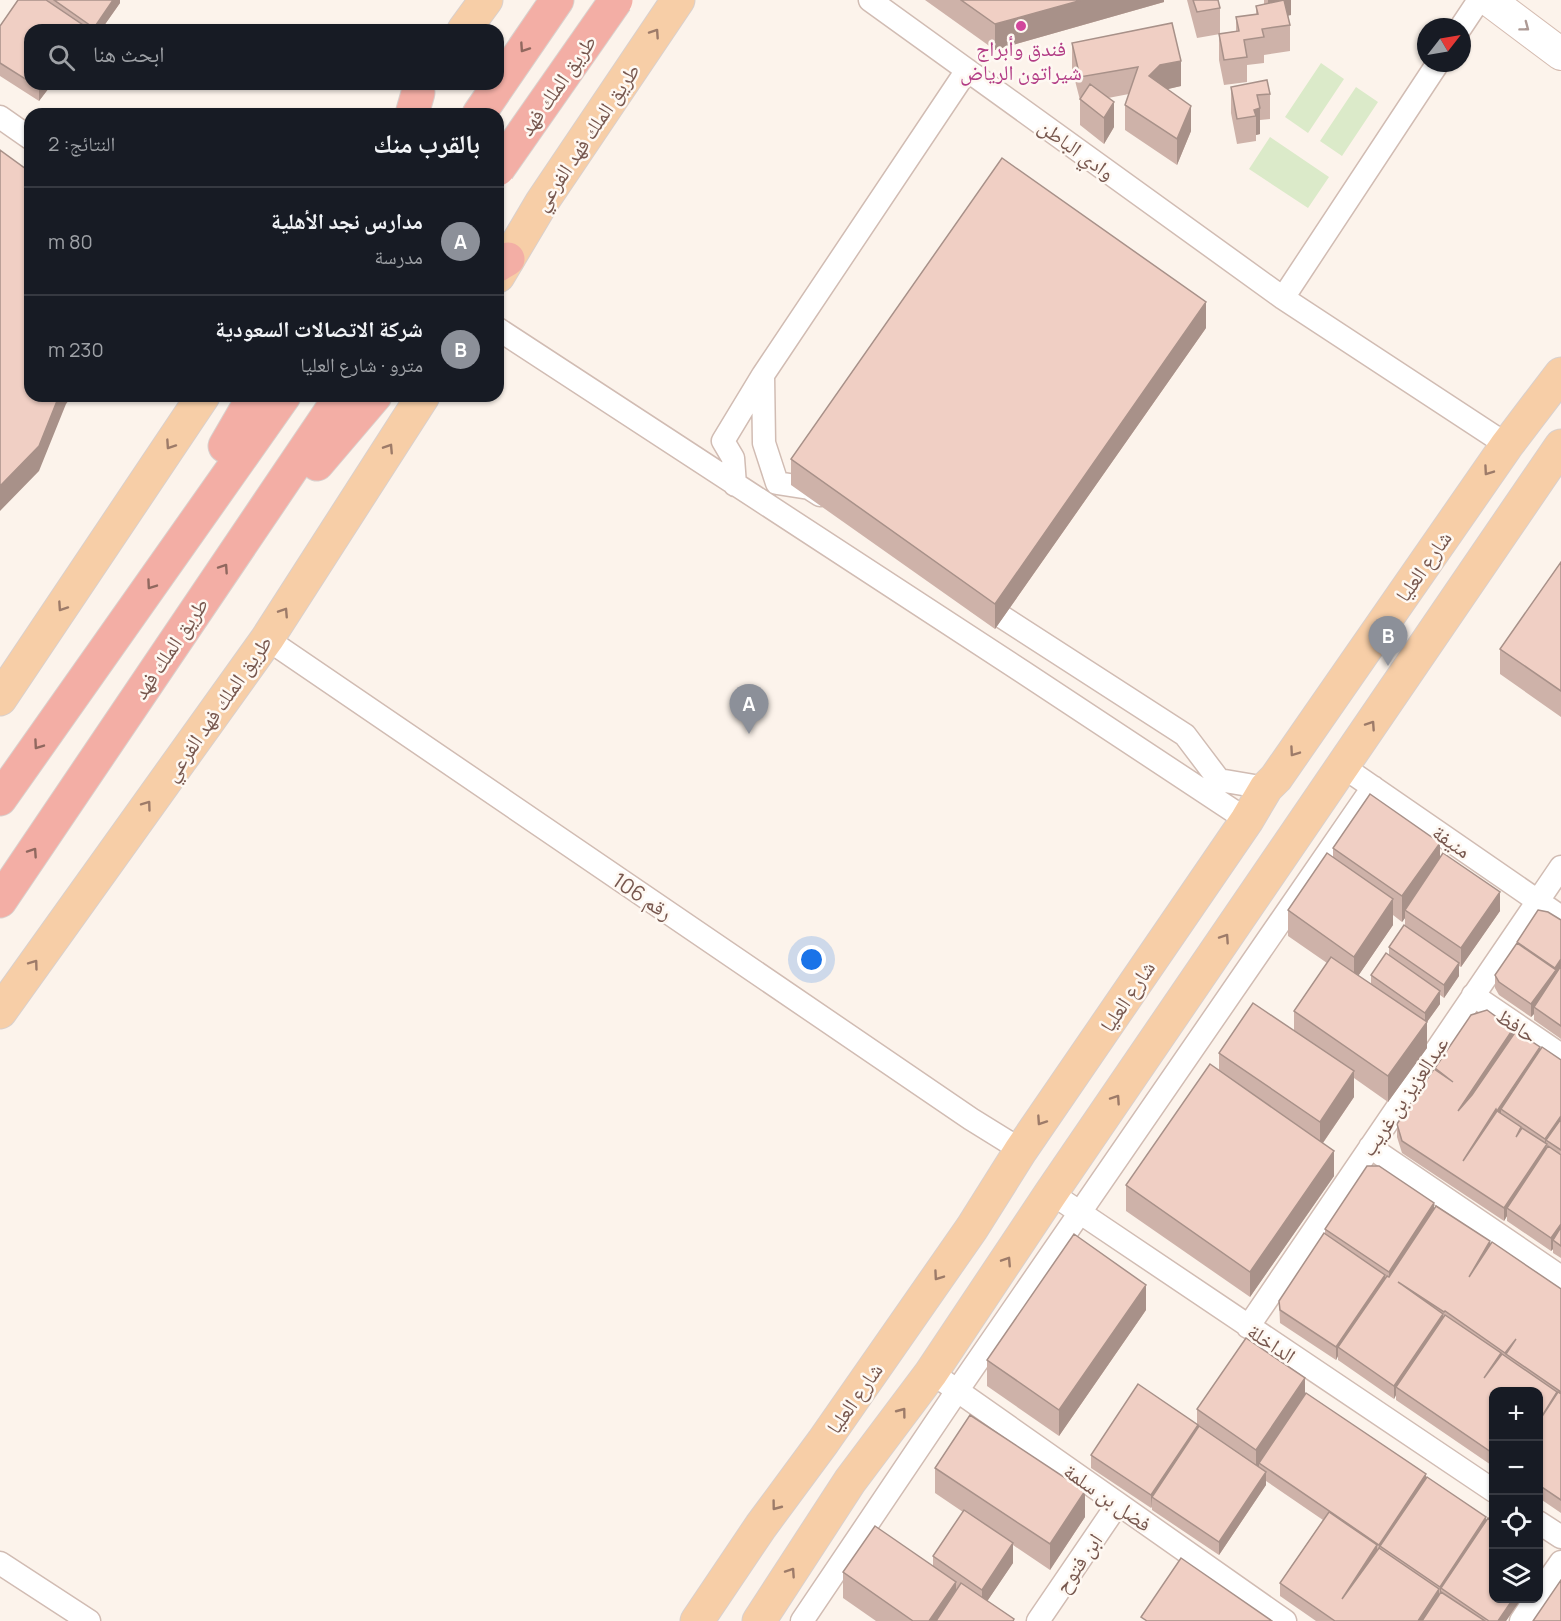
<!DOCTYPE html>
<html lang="ar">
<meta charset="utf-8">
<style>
body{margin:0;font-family:Manrope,"Noto Naskh Arabic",sans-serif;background:#20242c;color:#f1f3f6;direction:rtl}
.controls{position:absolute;right:18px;bottom:18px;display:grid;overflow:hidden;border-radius:12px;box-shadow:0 2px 4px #0004}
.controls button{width:54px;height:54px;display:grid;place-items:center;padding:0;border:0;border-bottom:2px solid #363941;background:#171b24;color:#f1f3f6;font:30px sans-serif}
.compass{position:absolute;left:1417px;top:18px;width:54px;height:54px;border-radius:50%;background:#171b24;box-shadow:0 2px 4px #0004;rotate:59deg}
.you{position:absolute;left:812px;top:960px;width:21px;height:21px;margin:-15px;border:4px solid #fff;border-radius:50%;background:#1a73e8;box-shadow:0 0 0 9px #1a73e833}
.badge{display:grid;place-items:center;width:39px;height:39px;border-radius:50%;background:#8c9099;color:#fff;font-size:20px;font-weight:700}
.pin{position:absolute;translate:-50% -50px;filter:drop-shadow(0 2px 3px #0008)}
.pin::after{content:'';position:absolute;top:32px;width:21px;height:18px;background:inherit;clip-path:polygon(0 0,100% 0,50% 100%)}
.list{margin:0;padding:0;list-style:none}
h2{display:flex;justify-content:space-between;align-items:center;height:78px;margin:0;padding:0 24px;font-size:26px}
h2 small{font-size:20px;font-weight:400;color:#9ea1a6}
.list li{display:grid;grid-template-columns:39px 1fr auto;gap:18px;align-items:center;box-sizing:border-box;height:108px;padding:0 24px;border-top:2px solid #363941}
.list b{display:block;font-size:22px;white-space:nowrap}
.list p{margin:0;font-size:20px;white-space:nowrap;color:#9ea1a6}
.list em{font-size:20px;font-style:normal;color:#9ea1a6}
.icon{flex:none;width:33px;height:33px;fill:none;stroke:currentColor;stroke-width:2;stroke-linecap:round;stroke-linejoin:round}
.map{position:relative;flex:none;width:1561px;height:1621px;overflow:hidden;direction:ltr}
.search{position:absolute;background:#171b24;box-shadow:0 2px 4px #0004;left:24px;top:24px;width:480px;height:66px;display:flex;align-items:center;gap:15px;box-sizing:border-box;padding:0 21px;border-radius:18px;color:#9ea1a6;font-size:22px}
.panel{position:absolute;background:#171b24;box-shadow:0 2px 4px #0004;left:24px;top:108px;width:480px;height:294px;border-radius:18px;direction:rtl}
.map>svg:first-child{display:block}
.green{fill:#dbeac9}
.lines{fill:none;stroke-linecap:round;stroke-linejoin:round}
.street-casing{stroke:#d1bcb3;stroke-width:25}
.secondary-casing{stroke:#d4bbb0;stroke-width:34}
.primary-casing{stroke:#d9d0cd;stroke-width:35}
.highway-casing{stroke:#d9d0cd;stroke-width:35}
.street{stroke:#fff;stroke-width:22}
.secondary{stroke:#fff;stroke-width:32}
.primary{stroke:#f7cea7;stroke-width:33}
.highway{stroke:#f3aea5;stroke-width:33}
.highway-bridge-casing{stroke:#d9d0cd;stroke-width:35;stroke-linecap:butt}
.highway-bridge{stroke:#f3aea5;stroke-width:33}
.wall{fill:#ceb2a9;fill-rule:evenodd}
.shaded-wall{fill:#a89189}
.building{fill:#f0cfc4;stroke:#a89189;stroke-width:1.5}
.oneway{stroke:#ad9a95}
.oneway2{stroke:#9d7b69}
.oneway3{stroke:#90685f}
.hotel-dot{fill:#d1479c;stroke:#fef8f2;stroke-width:2}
.labels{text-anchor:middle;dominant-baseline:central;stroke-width:5;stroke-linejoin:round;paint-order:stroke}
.hotel-label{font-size:21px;fill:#b23c85;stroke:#fef8f2}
.street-label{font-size:21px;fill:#77574e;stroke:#fef8f2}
</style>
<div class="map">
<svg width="1561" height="1621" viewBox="0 0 1561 1621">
<rect width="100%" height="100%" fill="#fcf3eb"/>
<path class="green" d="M1321,63L1344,79L1308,133L1285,117Z
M1356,87L1378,102L1342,156L1320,141Z
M1270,137L1329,177L1308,208L1249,169Z"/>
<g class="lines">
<g class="street-casing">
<path id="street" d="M870,0L1283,298L1507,445
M1461,27L1479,0
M0,117L30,138
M1283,298L1438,63
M498,329L1023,672L1247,820
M735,485L733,458L723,441L763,375
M820,495L809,488L777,483L764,443L763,375L967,70
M979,602L1185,735L1219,780L1266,788
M267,639L971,1119L1021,1150
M1342,766L1561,917
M1473,995L1561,1055
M1370,1147L1561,1277
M1051,1193L1494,1491
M1248,1327L1561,867
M945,1382L1285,1621
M1538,1522L1561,1537
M0,1563L89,1621
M1538,1595L1561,1562
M802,1621L957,1391L1373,787
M1038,1621L1117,1505
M1521,1621L1536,1598"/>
</g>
<g class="secondary-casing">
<path id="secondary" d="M1489,0L1561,54"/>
</g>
<g class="primary-casing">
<path id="primary" d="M464,30L486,0
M498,276L542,202L678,0
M0,699L203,396
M0,1012L267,639L423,396
M697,1621L761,1526L823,1442L972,1228L1021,1150L1247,820L1266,788L1276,778L1507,445L1561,374
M759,1621L850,1481L931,1373L1051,1193L1561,446"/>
</g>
<g class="highway-casing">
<path id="highway" d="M412,114L418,93
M479,114L557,0
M498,265L508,259
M225,446L254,396
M317,464L375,396
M0,799L284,396
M0,901L341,396"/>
</g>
<use href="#street" class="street"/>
<use href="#secondary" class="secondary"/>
<use href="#primary" class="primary"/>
<use href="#highway" class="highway"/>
<g class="highway-bridge-casing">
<path id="highway-bridge" d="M498,169L616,0"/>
</g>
<use href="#highway-bridge" class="highway-bridge"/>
</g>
<path class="wall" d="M18,0H120V3L101,30H30V84H52L39,101L0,76V26Z
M925,0H1164V2L995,50Z
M1187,0H1218L1220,8V34L1197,38Z
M1264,0H1291V15H1288L1290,25V51L1264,55V63L1247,65V82L1224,85L1219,60V34L1236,31V17L1256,14V6L1264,4Z
M1172,23L1181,86L1167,89L1191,131L1177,165L1125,130V105L1129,94L1108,98L1114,127L1104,144L1080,125V100L1072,69V43Z
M1231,87L1270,94V119L1260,120V134L1256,135V141L1237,144L1231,113Z
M1206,328L995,629L791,485V459Z
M1561,562V717L1500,674V649Z
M1333,848L1440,858L1500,911L1461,967L1459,966V976L1444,998L1440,995V1004L1427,1022V1048L1388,1102L1354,1078V1097L1323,1143L1334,1176L1250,1297L1126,1211V1185L1219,1071V1053L1294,1031V1011L1327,963L1288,936V910L1333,858ZM1393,915L1402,922L1405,918V926L1389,947V955L1371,975V984L1358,976L1393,925Z
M1561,920V1039L1534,1020V1014L1531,1017L1499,995L1495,988V975L1517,944V942Z
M1513,1034L1540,1051L1561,1060V1258L1553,1253V1249L1551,1251L1507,1221V1216L1504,1221L1402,1153L1397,1137V1124L1435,1070V1068Z
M1434,1209L1561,1289V1513L1539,1498V1392H1494V1467L1396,1400V1395L1394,1399L1338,1360V1356L1336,1360L1280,1323L1279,1301L1325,1234V1229Z
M1146,1310L1059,1436L987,1386V1360Z
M1305,1394L1426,1477L1486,1521L1494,1599H1521L1506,1621H1316L1280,1596V1583L1323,1520L1266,1481V1485L1219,1555L1152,1510V1507L1151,1508L1091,1468V1455L1197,1424V1409Z
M935,1468L1085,1517L1050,1570L1013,1545V1563L987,1601L1014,1621H876L843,1598V1572L933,1566V1556L963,1512L935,1493Z"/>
<path class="shaded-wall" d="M113,0H120V3L101,30H94V28Z
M1082,0H1164V2L995,50V24Z
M1268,0H1291V15L1268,21Z
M1181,61V86L1160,91L1149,76L1160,65Z
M42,84H52L39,101V88Z
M1114,102V127L1104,144V118Z
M1191,106V131L1177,165V139Z
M1260,108V134L1256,135V116L1254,110Z
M1206,302V328L995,629V604Z
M59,396H72L66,404L39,471L0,511V486Z
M1440,843V868L1405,910V918L1402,922V896Z
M1500,892V911L1461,967V948Z
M1393,899V925L1354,982V957Z
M1561,959V972L1534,1007V1014L1531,1017V1004L1555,971V968Z
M1459,963V976L1444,998V985Z
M1440,991V1004L1427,1022V1048L1388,1102V1076L1425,1025V1013Z
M1513,1029V1042L1458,1124V1111Z
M1540,1047V1060L1501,1109V1119L1497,1111Z
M1354,1071V1097L1320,1147V1122Z
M1496,1109V1122L1463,1161Z
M1561,1116V1129L1546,1140L1547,1157L1507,1208V1216L1504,1221V1208L1545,1146V1139Z
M1334,1151V1176L1250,1297V1272Z
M1434,1203V1216L1389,1284V1272Z
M1561,1224V1237L1553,1240V1249L1551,1251V1238Z
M1490,1241V1254L1469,1277Z
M1385,1275V1288L1338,1347V1356L1336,1360V1347Z
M1146,1285V1310L1059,1436V1410Z
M1443,1314V1327L1396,1387V1395L1394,1399V1386Z
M1305,1378V1404L1259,1463V1472L1256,1475V1450Z
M1198,1425V1438L1152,1497L1151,1508V1495Z
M1266,1472V1485L1219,1555V1542Z
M1426,1474V1487L1380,1546V1556L1379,1558V1545Z
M1085,1491V1517L1050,1570V1544Z
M1486,1517V1530L1441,1588V1597L1440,1600V1587Z
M1013,1543V1563L982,1609V1590Z
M1377,1545V1558L1342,1599Z
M956,1582V1608L947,1621H929Z
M1439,1589V1602L1427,1621H1418Z
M1513,1599H1521L1506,1621H1498Z"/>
<path class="building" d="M18,0H46L86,27L84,30H30V82L0,63V26Z
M54,0H113L94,28Z
M961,0H1082L995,24Z
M1193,0H1218L1220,8L1197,12Z
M1284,0L1290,25L1262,29L1264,37L1244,40L1247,57L1224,60L1219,34L1239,31L1236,17L1258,14L1256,6Z
M1172,23L1181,61L1160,65L1149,76L1191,106L1177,139L1125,105L1138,67L1080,77L1072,43Z
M1267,80L1270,94L1257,95L1260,108L1254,110L1256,116L1237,119L1231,87Z
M33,84H42L39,88Z
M1090,84L1114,102L1104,118L1080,99Z
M0,150L30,172V396H59L39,446L0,486Z
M1002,158L1206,302L995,604L791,459Z
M1561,562V691L1500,649Z
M1370,794L1440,843L1402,896L1333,848Z
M1327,853L1393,899L1354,957L1288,910Z
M1443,853L1500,892L1461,948L1405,910Z
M1538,910L1548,912L1561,920V959L1555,968L1517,942Z
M1404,925L1459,963L1444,985L1389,947Z
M1517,943L1556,970L1531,1004L1499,982L1495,975Z
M1386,953L1440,991L1425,1013L1371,975Z
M1331,957L1427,1022L1388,1076L1294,1011Z
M1561,966V1026L1534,1007Z
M1253,1003L1354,1071L1320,1122L1219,1053Z
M1487,1010L1513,1029L1458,1111L1472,1095L1516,1031L1540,1047L1497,1111L1496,1109L1463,1161L1497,1111L1521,1127L1516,1137L1522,1128L1547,1144L1504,1208L1402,1141L1397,1124L1434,1069L1453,1082L1435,1068L1471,1015Z
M1542,1047L1561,1060V1116L1545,1139L1501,1109Z
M1210,1064L1334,1151L1250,1272L1126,1185Z
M1561,1119V1150L1546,1140Z
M1548,1146L1561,1155V1224L1551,1238L1507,1208Z
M1367,1166H1379L1434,1203L1389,1272L1325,1229Z
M1436,1206L1490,1241L1469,1277L1492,1242L1561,1289V1392L1506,1354L1516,1339L1505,1353L1445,1311L1444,1312L1398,1282L1443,1314L1394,1386L1338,1347L1387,1276L1389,1277Z
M1561,1227V1246L1553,1240Z
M1324,1233L1385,1275L1336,1347L1280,1310L1279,1301Z
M1074,1234L1146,1285L1059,1410L987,1360Z
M1445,1315L1501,1353L1484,1378L1502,1354L1557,1392L1539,1421V1392H1494V1454L1396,1387Z
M1246,1338L1305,1378L1256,1450L1197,1409Z
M1138,1384L1198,1425L1151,1495L1091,1455Z
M1558,1392L1561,1394V1500L1539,1485V1421Z
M1306,1393L1426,1474L1379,1545L1259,1463Z
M970,1415L1085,1491L1050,1544L935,1468Z
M1199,1426L1266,1472L1219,1542L1152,1497Z
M1427,1477L1486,1517L1440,1587L1380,1546Z
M964,1510L1013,1543L982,1590L933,1556Z
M1329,1512L1377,1545L1342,1599L1379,1548L1439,1589L1418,1621H1335L1280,1583Z
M1488,1518L1494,1521V1599H1513L1498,1621H1489L1441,1588Z
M875,1526L956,1582L929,1621H913L843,1572Z
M1181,1558L1272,1621H1147L1141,1617Z
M1561,1580V1621H1533Z
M961,1583L1014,1619L1013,1621H936Z
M1441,1592L1485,1621H1422Z"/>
<defs><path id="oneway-chevron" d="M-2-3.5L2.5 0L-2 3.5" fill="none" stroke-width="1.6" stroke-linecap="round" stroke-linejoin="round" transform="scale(1.5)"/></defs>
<use class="oneway" href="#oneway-chevron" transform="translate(1525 27) rotate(37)"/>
<g class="oneway2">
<use href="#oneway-chevron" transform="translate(655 33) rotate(-56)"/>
<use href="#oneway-chevron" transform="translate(170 445) rotate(124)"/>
<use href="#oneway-chevron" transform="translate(389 448) rotate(-57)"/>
<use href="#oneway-chevron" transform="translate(1488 471) rotate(125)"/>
<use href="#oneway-chevron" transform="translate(62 607) rotate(124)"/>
<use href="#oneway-chevron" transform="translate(284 612) rotate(-57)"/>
<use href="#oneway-chevron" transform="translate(1371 725) rotate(-56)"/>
<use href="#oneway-chevron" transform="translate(1294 752) rotate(125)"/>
<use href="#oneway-chevron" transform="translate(147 805) rotate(-54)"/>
<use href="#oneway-chevron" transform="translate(1225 938) rotate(-56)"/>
<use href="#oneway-chevron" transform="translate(34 964) rotate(-54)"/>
<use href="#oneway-chevron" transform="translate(1116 1099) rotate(-56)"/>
<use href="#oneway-chevron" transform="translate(1041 1121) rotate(124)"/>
<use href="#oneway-chevron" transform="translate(1007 1261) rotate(-57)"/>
<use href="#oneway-chevron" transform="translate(938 1276) rotate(125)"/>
<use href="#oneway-chevron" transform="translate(902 1412) rotate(-53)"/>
<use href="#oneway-chevron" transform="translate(776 1506) rotate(127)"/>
<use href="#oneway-chevron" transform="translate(791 1572) rotate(-56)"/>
</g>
<g class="oneway3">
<use href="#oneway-chevron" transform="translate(524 48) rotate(124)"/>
<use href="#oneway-chevron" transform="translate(224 568) rotate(-56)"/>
<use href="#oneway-chevron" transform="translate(151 585) rotate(125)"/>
<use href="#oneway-chevron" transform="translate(38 745) rotate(125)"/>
<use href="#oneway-chevron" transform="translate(33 852) rotate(-56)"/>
</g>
<circle class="hotel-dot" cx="1021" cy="26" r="6"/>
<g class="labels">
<g class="hotel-label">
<text x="1021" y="48">فندق وأبراج<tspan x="1021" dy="24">شيراتون الرياض</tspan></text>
</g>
<g class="street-label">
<text transform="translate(557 85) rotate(-55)">طريق الملك فهد</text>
<text transform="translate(586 137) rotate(-56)">طريق الملك فهد الفرعي</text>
<text transform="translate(1077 149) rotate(36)">وادي الباطن</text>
<text transform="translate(1423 566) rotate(-55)">شارع العليا</text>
<text transform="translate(170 648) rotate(-56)">طريق الملك فهد</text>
<text transform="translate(217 708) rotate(-55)">طريق الملك فهد الفرعي</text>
<text transform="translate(1452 841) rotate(35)">منيفة</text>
<text transform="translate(643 896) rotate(34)">رقم 106</text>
<text transform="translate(1127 996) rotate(-56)">شارع العليا</text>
<text transform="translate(1517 1025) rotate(34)">حافظ</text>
<text transform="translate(1404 1096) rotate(-56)">عبدالعزيز بن غريب</text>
<text transform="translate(1272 1343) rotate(34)">الداخلة</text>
<text transform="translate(854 1398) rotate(-55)">شارع العليا</text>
<text transform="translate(1108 1497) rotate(35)">فضل بن سلمة</text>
<text transform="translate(1078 1563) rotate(-56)">ابن فتوح</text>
</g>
</g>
</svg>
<div class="controls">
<button>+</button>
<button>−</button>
<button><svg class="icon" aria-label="locate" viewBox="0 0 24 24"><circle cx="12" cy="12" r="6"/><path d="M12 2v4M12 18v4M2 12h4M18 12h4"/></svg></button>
<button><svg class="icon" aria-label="layers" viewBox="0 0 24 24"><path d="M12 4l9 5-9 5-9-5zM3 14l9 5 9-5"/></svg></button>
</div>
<svg class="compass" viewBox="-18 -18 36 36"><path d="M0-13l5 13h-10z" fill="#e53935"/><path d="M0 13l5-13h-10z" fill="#9ea1a6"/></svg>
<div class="you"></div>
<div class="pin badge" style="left:749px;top:734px">A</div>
<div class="pin badge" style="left:1388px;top:666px">B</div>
<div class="search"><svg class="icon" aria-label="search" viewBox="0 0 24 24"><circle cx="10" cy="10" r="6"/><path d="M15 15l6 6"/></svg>ابحث هنا</div>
<section class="panel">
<h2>بالقرب منك<small>النتائج: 2</small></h2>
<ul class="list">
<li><span class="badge">A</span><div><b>مدارس نجد الأهلية</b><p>مدرسة</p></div><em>80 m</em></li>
<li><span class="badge">B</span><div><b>شركة الاتصالات السعودية</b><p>مترو · شارع العليا</p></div><em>230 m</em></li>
</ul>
</section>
</div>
